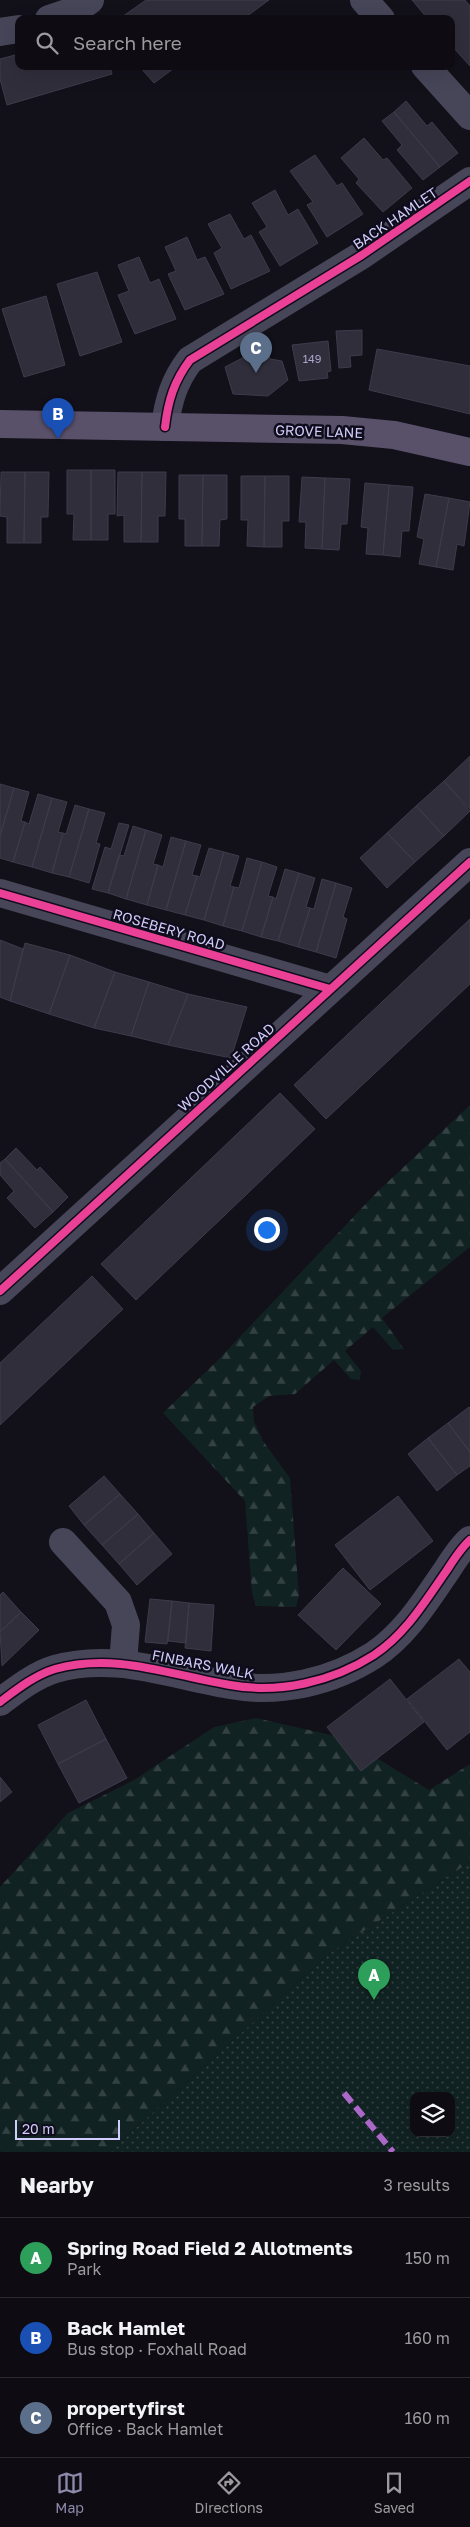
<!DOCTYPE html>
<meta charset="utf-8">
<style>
body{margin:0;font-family:"Golos Text",sans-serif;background:#1c1a20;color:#f1f3f6}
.controls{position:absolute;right:15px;bottom:15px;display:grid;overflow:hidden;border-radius:10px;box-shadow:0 5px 20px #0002}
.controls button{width:45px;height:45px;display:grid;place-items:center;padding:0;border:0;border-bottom:1px solid #2e2c32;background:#0e0c12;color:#f1f3f6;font:25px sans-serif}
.scale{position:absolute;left:15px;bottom:12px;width:105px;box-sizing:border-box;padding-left:5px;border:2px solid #d1ccfb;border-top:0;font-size:14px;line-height:18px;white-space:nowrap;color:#d1ccfb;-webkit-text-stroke:4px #0f0d1c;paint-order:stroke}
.you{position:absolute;left:266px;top:1229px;width:18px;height:18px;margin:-12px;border:4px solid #fff;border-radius:50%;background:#1a73e8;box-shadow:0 0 0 8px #1a73e833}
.badge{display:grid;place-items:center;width:32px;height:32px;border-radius:50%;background:#8e8aac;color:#fff;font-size:16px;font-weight:700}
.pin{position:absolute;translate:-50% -41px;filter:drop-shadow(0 1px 2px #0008)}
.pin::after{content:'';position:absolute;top:26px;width:18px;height:15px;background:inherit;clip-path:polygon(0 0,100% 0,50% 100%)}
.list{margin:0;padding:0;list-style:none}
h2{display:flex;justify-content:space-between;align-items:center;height:65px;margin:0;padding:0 20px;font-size:21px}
h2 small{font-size:16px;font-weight:400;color:#9b9b9f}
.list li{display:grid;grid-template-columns:32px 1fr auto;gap:15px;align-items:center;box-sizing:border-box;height:80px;padding:0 20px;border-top:1px solid #2e2c32}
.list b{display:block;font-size:19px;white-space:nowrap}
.list p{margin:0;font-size:16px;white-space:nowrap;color:#9b9b9f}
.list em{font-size:16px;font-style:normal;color:#9b9b9f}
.icon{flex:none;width:28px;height:28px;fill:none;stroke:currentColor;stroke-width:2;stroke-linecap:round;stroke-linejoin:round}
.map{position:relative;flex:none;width:470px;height:2152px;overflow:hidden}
.search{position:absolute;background:#0e0c12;box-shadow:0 5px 20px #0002;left:15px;right:15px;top:15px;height:55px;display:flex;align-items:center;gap:12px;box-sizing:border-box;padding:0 18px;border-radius:10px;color:#9b9b9f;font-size:19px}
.sheet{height:305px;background:#0e0c12}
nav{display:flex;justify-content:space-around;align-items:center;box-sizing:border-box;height:70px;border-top:1px solid #2e2c32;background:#0e0c12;font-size:14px;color:#9b9b9f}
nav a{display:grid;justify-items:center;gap:2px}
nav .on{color:#8e8aac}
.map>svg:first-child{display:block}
.grass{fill:url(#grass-dots);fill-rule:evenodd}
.forest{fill:url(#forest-firs)}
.building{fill:#302e3b;stroke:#3e3b4c}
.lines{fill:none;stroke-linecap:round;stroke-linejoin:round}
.minor{stroke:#474659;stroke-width:28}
.major{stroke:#59506a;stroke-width:28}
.quiet{stroke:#ac68c9;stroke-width:6;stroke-dasharray:12 6;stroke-linecap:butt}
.cycleway-casing{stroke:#0f0d1c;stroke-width:11}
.cycleway{stroke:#ea4096;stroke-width:8}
.labels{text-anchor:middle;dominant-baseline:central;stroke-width:5;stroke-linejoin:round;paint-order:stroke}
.number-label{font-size:11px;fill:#a9a4cb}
.street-label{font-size:14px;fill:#d1ccfb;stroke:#0f0d1c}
</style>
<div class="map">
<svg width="470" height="2152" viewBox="0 0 470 2152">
<defs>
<pattern id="grass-dots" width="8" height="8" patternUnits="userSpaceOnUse" patternTransform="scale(1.25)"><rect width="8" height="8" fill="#122"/><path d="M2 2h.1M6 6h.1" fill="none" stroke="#334143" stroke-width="1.8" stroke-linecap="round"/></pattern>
<pattern id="forest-firs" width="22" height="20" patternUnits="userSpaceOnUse" patternTransform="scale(1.25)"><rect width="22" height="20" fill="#122"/><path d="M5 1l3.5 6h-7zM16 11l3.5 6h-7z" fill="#334143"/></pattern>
</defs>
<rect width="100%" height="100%" fill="#121018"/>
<path class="grass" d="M470,1862V2152H109L331,1952ZM414,2096H451V2133H414Z"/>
<path class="forest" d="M470,1105V1247L382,1318L404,1349L393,1350L373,1327L345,1351L361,1371L360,1380L351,1379L334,1360L295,1394L269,1396L253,1407L254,1421L263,1441L290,1478L299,1595L296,1607L256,1606L252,1593L245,1501L163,1413L216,1362L378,1191Z
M256,1718L344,1738L429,1790L470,1764V1862L331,1952L109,2152H0V1887L68,1813L134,1780L214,1727Z"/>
<path class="building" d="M146,0H269L243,19H119Z
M412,0H465L470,6V66L451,45V19H428Z
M19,54V66H110L112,74L7,105L0,79V59Z
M139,66H177L154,83Z
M406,101L427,126L432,122L458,153L440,167L394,112Z
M394,112L440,167L423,180L397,150L402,145L382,121Z
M364,138L383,160L387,158L412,188L383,212L356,183L359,179L341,158Z
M315,155L337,186L342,183L363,214L327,237L307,205L313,202L290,171Z
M275,190L288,215L298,209L318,243L280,266L259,232L267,227L252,203Z
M230,214L244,239L251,235L270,271L231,289L214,253L222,248L208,224Z
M187,237L197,260L205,257L224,294L185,310L168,274L176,271L165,247Z
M139,257L150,283L159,279L176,319L135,334L118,295L129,291L118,265Z
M97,272L122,342L80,356L57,284Z
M46,296L65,365L24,377L2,309Z
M362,330V355L350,356L351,367L339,368L336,331Z
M328,341L331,371L327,372L328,378L299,381L292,345Z
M267,349L270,359L282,361L288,380L268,396L233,394L225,367L254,352Z
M377,349L470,366V414L369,390Z
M67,470H91V540H73L74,514H67Z
M91,470H115V514H108V540H91Z
M1,472H25L24,543H7V517L0,516Z
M25,472H49L48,517H41V543H24Z
M118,472H142L141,542H124V515L117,516Z
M142,472H166L165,516H158V542H141Z
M179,475H203L202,546H185V519H179Z
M203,475H227V519L220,520L219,546H202Z
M241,476H265L264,547L247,546L248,520H241Z
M265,476H289V521H282V547H264Z
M302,477L325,478L322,549L305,548L306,522H299Z
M325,478L350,479L347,524H341L339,550L322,549Z
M365,483L389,485L383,555L366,554L368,528L361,527Z
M389,485L413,487L409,531H402L400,557L383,555Z
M425,494L449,498L436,567L419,564L424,539L417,537Z
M449,498L470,502L464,546L457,544L453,570L436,567Z
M470,756V809L444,781Z
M444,781L470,811L444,836L416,806Z
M0,784L14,788L0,836Z
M14,788L29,792L21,821L25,822L13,862L0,858V836Z
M38,794L52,798L32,867L13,862L25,822L29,824Z
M52,798L67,802L58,832L63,833L52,873L32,867Z
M75,805L89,809L69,877L52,873L63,833L66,834Z
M416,806L444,836L415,862L387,833Z
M89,809L105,813L96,843L100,844L89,883L69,877Z
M119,823L129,825L108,893L92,889L105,847L111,849Z
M133,826L146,830L126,899L108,893L119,855L124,856Z
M146,830L162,835L153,864L158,865L147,905L126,899Z
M387,833L415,862L387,888L360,858Z
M171,837L186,841L166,910L147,905L158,865L163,867Z
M186,841L201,845L192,875L197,876L185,915L166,910Z
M209,848L224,852L204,920L185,915L197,876L200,877Z
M224,852L239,856L230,886L234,887L223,926L204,920Z
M247,858L262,862L242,931L223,926L234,887L239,888Z
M262,862L277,867L268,896L273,897L261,937L242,931Z
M285,869L299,873L278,941L261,937L273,897L276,899Z
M299,873L315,878L306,907L310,908L298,947L278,941Z
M322,879L336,883L316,952L298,947L310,908L314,909Z
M336,883L352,888L343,917L347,919L336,958L316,952Z
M470,919V984L326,1119L294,1085Z
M0,940L23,949L10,1001L0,997Z
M25,943L70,955L49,1014L10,1001Z
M70,955L115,972L94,1028L49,1014Z
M115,972L149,982L131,1036L94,1028Z
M149,982L188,994L168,1045L131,1036Z
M188,994L247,1007L231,1058L168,1045Z
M280,1093L315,1129L136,1300L101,1264Z
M16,1148L37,1170L40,1167L68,1197L53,1212L5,1159Z
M5,1159L53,1212L35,1228L7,1198L14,1191L0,1175V1163Z
M92,1276L123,1309L0,1425V1363Z
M469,1407L470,1408V1452L448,1423Z
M448,1423L470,1452V1466L457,1475L428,1438Z
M428,1438L457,1475L437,1491L408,1454Z
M104,1476L120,1494L84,1525L69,1506Z
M120,1494L138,1514L102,1545L84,1525Z
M398,1496L433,1541L370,1590L335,1545Z
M138,1514L154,1533L119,1564L102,1545Z
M154,1533L172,1554L137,1585L119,1564Z
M343,1568L381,1604L336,1650L298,1615Z
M3,1592L21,1612L0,1632V1595Z
M150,1599L172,1601L167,1644L145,1642Z
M172,1601L189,1603L186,1643L168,1641Z
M189,1603L214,1605L211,1651L185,1648Z
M21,1612L39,1630L2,1666L0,1632Z
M459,1659L470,1672V1732L447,1750L407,1699Z
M390,1679L424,1722L361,1771L327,1727Z
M86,1700L106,1739L58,1764L38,1725Z
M106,1739L127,1778L79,1803L58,1764Z
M0,1777L12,1792L0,1802Z"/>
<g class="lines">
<path class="minor" d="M364,0L381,19
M49,19L76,10L90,0
M0,32L19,29
M425,66L470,116
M165,427C168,401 174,381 190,360L362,255L470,181
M0,893L330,989
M0,1291L470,862
M63,1542L118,1602L126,1625L123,1663
M0,1702C16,1690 35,1675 55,1669C115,1652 170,1675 230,1685C279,1694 332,1682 374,1655C406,1634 426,1600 447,1570C454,1559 461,1548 470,1540"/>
<path class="major" d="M0,424L342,430L394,435L470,452"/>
<path class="quiet" d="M344,2093L393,2152"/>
<g class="cycleway-casing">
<path id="cycleway" d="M165,427C168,401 174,381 190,360L362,255L470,181
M0,893L330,989
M0,1291L470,862
M0,1702C16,1690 35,1675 55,1669C115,1652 170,1675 230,1685C279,1694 332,1682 374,1655C406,1634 426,1600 447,1570C454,1559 461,1548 470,1540"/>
</g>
<use href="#cycleway" class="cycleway"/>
</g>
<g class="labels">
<g class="number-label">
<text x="312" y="358">149</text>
</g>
<g class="street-label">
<text transform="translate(395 218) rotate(-34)">BACK HAMLET</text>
<text transform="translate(319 431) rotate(2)">GROVE LANE</text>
<text transform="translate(169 929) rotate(16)">ROSEBERY ROAD</text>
<text transform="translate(226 1067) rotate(-42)">WOODVILLE ROAD</text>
<text transform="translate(203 1664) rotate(11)">FINBARS WALK</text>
</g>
</g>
</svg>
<div class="controls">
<button><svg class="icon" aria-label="layers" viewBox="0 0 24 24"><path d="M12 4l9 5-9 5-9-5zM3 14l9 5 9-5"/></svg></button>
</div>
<div class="scale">20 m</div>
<div class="you"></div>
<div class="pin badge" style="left:374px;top:2000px;background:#2e9e5b">A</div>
<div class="pin badge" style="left:58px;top:439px;background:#1a4fb4">B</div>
<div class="pin badge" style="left:256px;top:373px;background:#5c6f8a">C</div>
<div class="search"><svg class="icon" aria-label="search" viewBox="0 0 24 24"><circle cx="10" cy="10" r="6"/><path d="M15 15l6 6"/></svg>Search here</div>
</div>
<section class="sheet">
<h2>Nearby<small>3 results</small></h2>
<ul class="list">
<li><span class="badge" style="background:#2e9e5b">A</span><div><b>Spring Road Field 2 Allotments</b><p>Park</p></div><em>150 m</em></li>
<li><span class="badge" style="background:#1a4fb4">B</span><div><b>Back Hamlet</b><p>Bus stop · Foxhall Road</p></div><em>160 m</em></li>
<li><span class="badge" style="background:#5c6f8a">C</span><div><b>propertyfirst</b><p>Office · Back Hamlet</p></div><em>160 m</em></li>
</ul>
</section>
<nav>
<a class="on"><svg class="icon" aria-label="map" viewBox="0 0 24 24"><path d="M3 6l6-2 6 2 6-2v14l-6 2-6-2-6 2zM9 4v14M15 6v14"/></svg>Map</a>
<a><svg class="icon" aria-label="directions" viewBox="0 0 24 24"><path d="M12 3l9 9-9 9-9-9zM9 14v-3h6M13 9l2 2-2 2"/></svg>Directions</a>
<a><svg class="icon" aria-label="saved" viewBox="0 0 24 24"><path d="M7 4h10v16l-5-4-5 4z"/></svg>Saved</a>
</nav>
